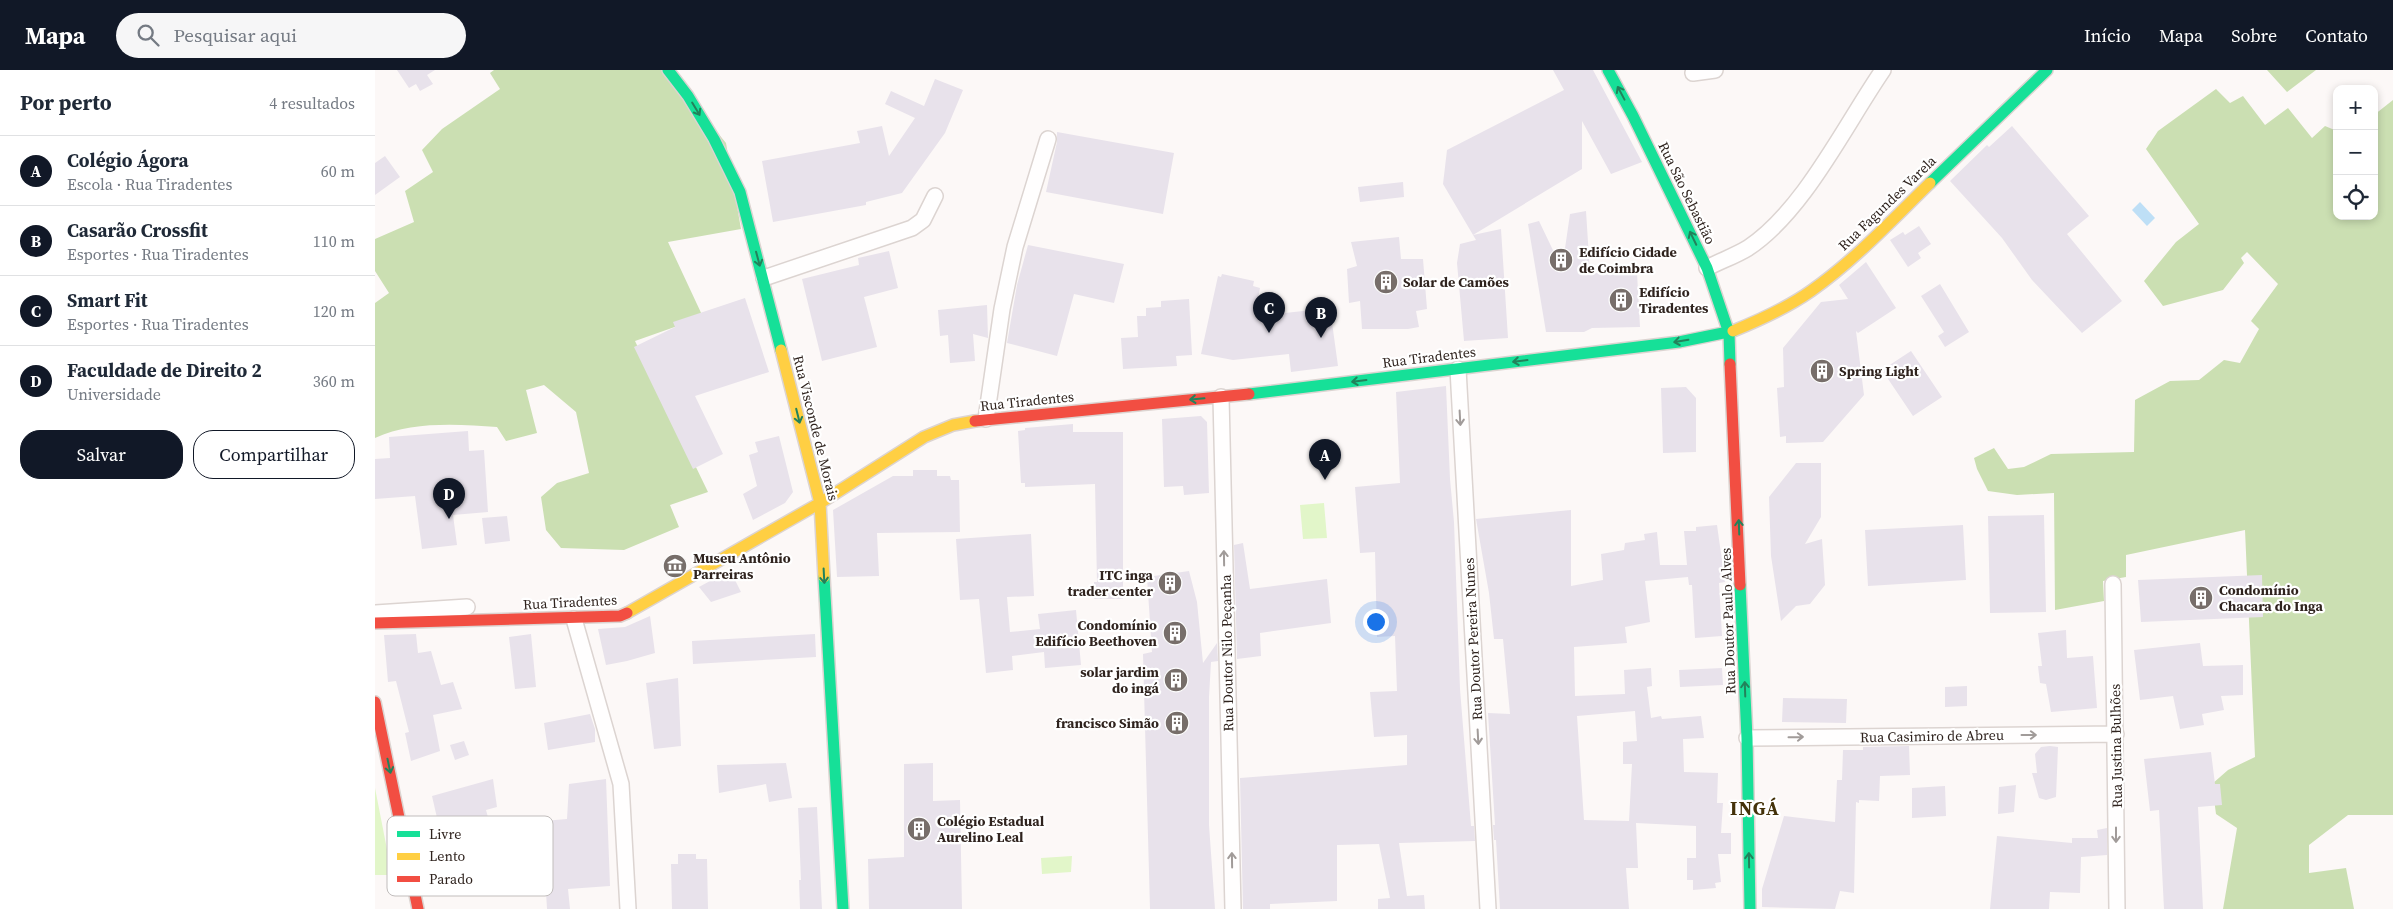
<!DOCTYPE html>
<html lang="pt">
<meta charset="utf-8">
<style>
body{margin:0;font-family:"Source Serif 4",serif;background:#f6f6f7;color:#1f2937}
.controls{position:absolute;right:15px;top:15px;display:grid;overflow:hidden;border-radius:10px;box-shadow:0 2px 8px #0003}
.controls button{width:45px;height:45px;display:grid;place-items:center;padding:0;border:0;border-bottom:1px solid #e0e1e3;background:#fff;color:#1f2937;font:25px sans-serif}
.you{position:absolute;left:1000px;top:551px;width:18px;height:18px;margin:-12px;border:4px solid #fff;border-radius:50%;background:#1a73e8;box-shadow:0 0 0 8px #1a73e833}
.badge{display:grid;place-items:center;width:32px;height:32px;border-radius:50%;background:#111827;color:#fff;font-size:16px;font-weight:700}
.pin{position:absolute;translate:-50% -41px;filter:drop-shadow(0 1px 2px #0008)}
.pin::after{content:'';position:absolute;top:26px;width:18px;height:15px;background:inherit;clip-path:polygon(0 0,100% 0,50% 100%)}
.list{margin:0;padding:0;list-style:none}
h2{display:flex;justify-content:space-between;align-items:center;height:65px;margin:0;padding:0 20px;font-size:21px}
h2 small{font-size:16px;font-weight:400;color:#747a83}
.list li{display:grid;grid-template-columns:32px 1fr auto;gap:15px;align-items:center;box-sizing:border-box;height:70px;padding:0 20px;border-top:1px solid #e0e1e3}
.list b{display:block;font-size:19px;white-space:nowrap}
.list p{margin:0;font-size:16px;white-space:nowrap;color:#747a83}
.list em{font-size:16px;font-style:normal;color:#747a83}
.actions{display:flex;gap:10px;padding:15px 20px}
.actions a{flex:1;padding:11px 0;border:1px solid #111827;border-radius:20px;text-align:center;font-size:18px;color:#111827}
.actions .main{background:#111827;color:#fff}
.icon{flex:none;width:28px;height:28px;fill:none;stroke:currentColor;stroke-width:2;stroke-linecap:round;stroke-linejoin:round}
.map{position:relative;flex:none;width:2018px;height:839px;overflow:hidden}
header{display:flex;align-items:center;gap:30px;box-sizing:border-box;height:70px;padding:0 25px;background:#111827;color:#fff}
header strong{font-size:24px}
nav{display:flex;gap:28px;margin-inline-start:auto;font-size:18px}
.search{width:350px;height:45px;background:#f6f6f7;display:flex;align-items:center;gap:12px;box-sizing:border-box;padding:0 18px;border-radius:28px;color:#747a83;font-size:19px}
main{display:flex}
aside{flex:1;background:#fff}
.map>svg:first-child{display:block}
.green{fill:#e2f6c9}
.forest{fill:#cbdfb2}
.water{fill:#bedff6}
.building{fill:#e8e2eb;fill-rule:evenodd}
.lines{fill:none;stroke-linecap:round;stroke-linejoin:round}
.street-casing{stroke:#dcd4d1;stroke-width:18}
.fast-casing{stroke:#dcd4d1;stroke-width:14}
.slow-casing{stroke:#dcd4d1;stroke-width:14}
.jam-casing{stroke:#dcd4d1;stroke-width:14}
.street{stroke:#fffefe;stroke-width:15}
.fast{stroke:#16e098;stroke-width:11}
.slow{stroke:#ffcf43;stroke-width:11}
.jam{stroke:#f24e42;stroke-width:11}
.oneway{stroke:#22825b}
.oneway2{stroke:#a19b99}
.labels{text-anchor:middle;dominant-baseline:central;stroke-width:4.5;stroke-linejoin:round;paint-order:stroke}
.street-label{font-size:14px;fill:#2f231e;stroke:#fff}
.poi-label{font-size:14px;font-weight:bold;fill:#2f231e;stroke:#fff;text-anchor:start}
.district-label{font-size:19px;font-weight:bold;letter-spacing:1px;fill:#44320a;stroke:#fff}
.key{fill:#fff;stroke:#c1bdbc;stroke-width:1}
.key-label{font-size:14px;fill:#2f231e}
</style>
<header>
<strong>Mapa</strong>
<div class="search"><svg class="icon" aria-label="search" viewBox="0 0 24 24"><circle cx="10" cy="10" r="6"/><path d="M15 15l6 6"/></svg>Pesquisar aqui</div>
<nav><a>Início</a><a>Mapa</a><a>Sobre</a><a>Contato</a></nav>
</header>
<main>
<aside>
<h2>Por perto<small>4 resultados</small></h2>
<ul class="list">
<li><span class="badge">A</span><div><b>Colégio Ágora</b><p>Escola · Rua Tiradentes</p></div><em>60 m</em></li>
<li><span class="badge">B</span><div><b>Casarão Crossfit</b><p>Esportes · Rua Tiradentes</p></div><em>110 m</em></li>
<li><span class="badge">C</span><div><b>Smart Fit</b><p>Esportes · Rua Tiradentes</p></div><em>120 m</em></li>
<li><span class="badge">D</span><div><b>Faculdade de Direito 2</b><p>Universidade</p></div><em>360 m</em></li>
</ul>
<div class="actions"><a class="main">Salvar</a><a>Compartilhar</a></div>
</aside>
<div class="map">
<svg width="2018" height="839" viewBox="0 0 2018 839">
<rect width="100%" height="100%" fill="#fcf8f7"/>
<path class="green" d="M949,433L952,468L928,469L925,435Z
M0,717V718L17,805H0Z
M697,786L696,802L667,804L666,788Z"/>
<path class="forest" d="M119,0H291L351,73L366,159L293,172L328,247L260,271L333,422L295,435L304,457L249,480L186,478L171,460L166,427L182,413L214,403L201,342L169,315L151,320L162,363L131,371L122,357C83,354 36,351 0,368V233L14,223L0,201V169L39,152L30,121L58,102L47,80L67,59L125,19L115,3Z
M1892,0H1941L1912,22Z
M1841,19L1855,33L1868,26L1890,55L1913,38L1937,68L1950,56L1962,61V146H1999V45L2018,30V745H1973L1934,775V803L1971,798L1979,839H1848L1862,758L1841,744L1837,714L1853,700L1880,687L1870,460L1751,485V507L1728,511L1729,531L1680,540L1679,423L1642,425L1613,421L1602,399L1599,388L1619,378L1633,399L1649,397L1676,384L1759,382L1760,330L1795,311L1824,310L1849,290L1865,293L1884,259L1876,251L1903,214L1872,182L1866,188L1869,193L1848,220L1788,236L1769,211L1801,172L1824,154L1771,79L1783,61Z"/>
<path class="water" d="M1765,132L1780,148L1772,156L1757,140Z"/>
<path class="building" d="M22,0H60L52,5L58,14L45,21L41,14L34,18Z
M1178,0H1218L1267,92L1236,104L1207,51V99L1098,165L1126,159L1133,268L1089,271L1082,193L1085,174L1101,170L1068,114L1072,80L1189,20Z
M560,9L588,20L570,63L527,123L491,132V135L398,152L387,91L485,73L482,61L507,56L514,86L540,48L510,34L516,21L549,36Z
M1637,56L1714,146L1692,164L1747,231L1707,263L1657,210L1627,168L1575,111L1612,75L1614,77Z
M682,62L799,83L788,144L671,122L682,72Z
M10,86L25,107L0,125V93Z
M1028,112L1029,127L985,132L983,117Z
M1211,141L1215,203H1262L1265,257L1217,258L1209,262H1171L1153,154L1164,151L1187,199L1195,144Z
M1544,156L1556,174L1543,183L1546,188L1533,197L1515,170L1528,162L1530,165Z
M1024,167L1026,189H1048L1052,239L1041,241L1044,257L1033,259H987L985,231L974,233L972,199L982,196L976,172Z
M653,175L749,194L739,233L699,224L682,286L632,273L642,215Z
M514,181L523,218L489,227L502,277L447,291L427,209L484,195L483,188Z
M1491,192L1521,238L1483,263L1481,261L1489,325L1448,372L1411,373V366L1405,367L1402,318L1409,317L1408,278L1446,232L1473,229L1464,215Z
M847,204L879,211L878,216L885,218L883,229L909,230L910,243L955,238L963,296L916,302L914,284L858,290L826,284L843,206L846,207Z
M1565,214L1594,262L1570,277L1563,266L1569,262L1546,226Z
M370,228L394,302L320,326L348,384L318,399L259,277L300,257L298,252Z
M814,229L817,285L801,286L802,296L748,299L746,268L763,267L762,246H771V238L786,237V231Z
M612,235L613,268L598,264L600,291L575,293L573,265L565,266L563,240Z
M1536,281L1567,327L1538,346L1507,300Z
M1071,316L1075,409L1079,452L1085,619L1096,756H1099L1100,771L1024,773L1032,826L1049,825L1050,839H1003V829L1015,828L1004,774L962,775V831L895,834V839H868L865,708L1032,695V665L999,667L995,622L1022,621L1020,566L1002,567L1000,482L985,483L980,417L1025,413L1021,322Z
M1311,317L1321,328V382L1288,383L1286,318Z
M826,346L832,352L834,423L809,425L808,416L789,417L787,349Z
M698,354V362H748V529H719V512H722L720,414L650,417V413H646L643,361L650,360V358Z
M93,361L94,381L109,380L113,442L78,445L82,475L47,479L40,426L0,429V389L15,388L14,367Z
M404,366L418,422L410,433L378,450L368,424L382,416L374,385L383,382L380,372Z
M1421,393H1446V447L1430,474L1447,469L1450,515L1435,534L1421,536L1406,551L1396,486L1394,427Z
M538,400H562V406H575L576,410H584L585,462L502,463L504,506L462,507L458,440L518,406H538Z
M1196,440V516L1228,510L1226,484L1249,480L1250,473L1270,470L1269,464L1282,462L1285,495H1312L1309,461H1321V457L1342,455L1350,512L1344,513L1347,566L1320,568L1317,515H1314L1313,507L1270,511L1275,552L1250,557L1252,573L1199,577L1200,626L1250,624L1249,600L1276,598L1277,616L1272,617L1276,648L1286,646L1287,649L1326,646L1329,668L1308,669L1309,702L1343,703L1342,733H1348L1346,763H1356V784H1343L1346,812L1340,813L1341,818L1318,820V810H1312V788H1321V756L1261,753L1263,798H1251L1254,839H1125L1121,770H1119L1118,755H1120L1113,643L1135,644L1128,569H1119L1114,523L1101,449ZM1260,641L1262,671L1248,672V694H1257L1254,751L1209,750L1202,646Z
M1669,445L1671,542L1615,543L1613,446Z
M132,446L135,471L110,474L107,448Z
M1588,455L1591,510L1493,516L1490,460Z
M656,464L659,526L632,527L635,562L665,559L663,544L701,540L706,595L670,598L669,582L637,586L638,600L611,603L604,529L585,530L581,469Z
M868,473L875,519L952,509L956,553L885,563L886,586L862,589L859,475Z
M355,500L366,522L336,532L324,517Z
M814,501L822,532L828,593L842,573L843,591L836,592L834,627V755L840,839H775L768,584L777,582L772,507Z
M1887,505L1888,547L1766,552L1763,510Z
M275,546L280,583L252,591L231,595L223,559L250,557Z
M1691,560L1692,588L1718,586L1722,638L1676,642L1671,614L1665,613L1663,596H1667L1663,563Z
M41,564L43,583L56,581L66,615L78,612L87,639L58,645L65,681L36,691L30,663L34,662L21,611L13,612L9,565Z
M156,564L161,617L140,619L134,567Z
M440,564L441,587L318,594L317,571Z
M1825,573L1828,596L1868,595V625L1846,626L1849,640L1827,644L1829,655L1805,659L1798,626L1765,630L1759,580Z
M1347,598L1348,615L1305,617L1304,600Z
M303,608L306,676L279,679L271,613Z
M1592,616V636L1570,637V617Z
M1408,628L1472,629L1471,653L1407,652Z
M215,644L220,659V672L173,680L169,653Z
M89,671L94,685L80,690L75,675Z
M1534,676L1535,705L1505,706L1504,731L1484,730V733L1481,732L1479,823L1465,821L1460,839L1387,837V819L1409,746L1460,752L1462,710H1467L1468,680H1488V677Z
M1675,676L1683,677L1681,727L1671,730L1664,728L1657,703H1662L1660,684L1666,677Z
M1836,682L1840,714H1845L1847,735L1823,737L1828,839H1789L1784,740L1775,741L1769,689Z
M411,693L417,728L394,732L391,714L344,723L342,695Z
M558,693V731L585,730L587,839H494L493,789L529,787V694Z
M118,709L122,737L111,740L123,784L73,796L57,726Z
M231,709L235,816L193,819L195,839H172L171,822H168L164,781H159L157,752L192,749L194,714Z
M1641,715L1639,742L1623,744L1624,717Z
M1570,716L1571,746L1537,748V718Z
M442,737L447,839H425L424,810H426L423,738Z
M1732,758V785L1706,787L1705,823L1675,822L1674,839H1615L1622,766L1697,773V768H1723L1722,760Z
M303,784H321V789H332L333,839H297L296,794H303Z"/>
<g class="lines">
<g class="street-casing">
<path id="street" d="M1318,3L1340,0
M1332,198C1345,191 1360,186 1373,178C1429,141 1470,55 1508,0
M389,208L537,158L548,150L560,126
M1083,299L1113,839
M846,327L858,839
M611,349L627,239L640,177L673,69
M1738,514L1742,839
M0,543L92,537
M199,549L246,714L253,839
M1372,668L1741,664"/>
</g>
<g class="fast-casing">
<path id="fast" d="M293,0L313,26L339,69L365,122L406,280
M1233,0L1258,46L1332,198L1354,263L1355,294
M1555,113L1672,0
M874,324L1304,272L1358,261
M449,507L468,839
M1365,515L1372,668L1375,839"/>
</g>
<g class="slow-casing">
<path id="slow" d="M1358,261C1385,250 1412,238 1436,221C1480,190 1517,150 1555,113
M406,280L445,433L449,507
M252,543L445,433L549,367L578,355L600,351"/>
</g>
<g class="jam-casing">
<path id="jam" d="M1355,294L1365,515
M600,351L874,324
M0,553L245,546L252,543
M0,632L43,839"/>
</g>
<use href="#street" class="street"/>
<use href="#fast" class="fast"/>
<use href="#slow" class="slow"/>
<use href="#jam" class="jam"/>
</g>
<defs><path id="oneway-shaft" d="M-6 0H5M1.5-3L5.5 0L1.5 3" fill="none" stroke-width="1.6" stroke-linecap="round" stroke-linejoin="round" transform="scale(1.25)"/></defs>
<g class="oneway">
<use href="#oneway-shaft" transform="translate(1246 23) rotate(-118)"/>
<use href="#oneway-shaft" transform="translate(321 39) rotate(59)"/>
<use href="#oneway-shaft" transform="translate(1318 168) rotate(-116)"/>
<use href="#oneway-shaft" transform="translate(383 189) rotate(75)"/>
<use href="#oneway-shaft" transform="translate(1306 271) rotate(171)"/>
<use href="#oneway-shaft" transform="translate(1145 291) rotate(173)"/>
<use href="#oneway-shaft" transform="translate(984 311) rotate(173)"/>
<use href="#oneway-shaft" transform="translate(822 329) rotate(175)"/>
<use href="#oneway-shaft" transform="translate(423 346) rotate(76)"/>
<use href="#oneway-shaft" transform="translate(1364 457) rotate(-92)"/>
<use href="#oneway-shaft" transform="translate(449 506) rotate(87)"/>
<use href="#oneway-shaft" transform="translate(1370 619) rotate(-92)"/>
<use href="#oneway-shaft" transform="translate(14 696) rotate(78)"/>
<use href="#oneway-shaft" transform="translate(1374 790) rotate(-91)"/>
</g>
<g class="oneway2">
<use href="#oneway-shaft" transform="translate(1085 348) rotate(87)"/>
<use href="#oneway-shaft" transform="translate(849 488) rotate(-91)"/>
<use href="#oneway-shaft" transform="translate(1654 665)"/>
<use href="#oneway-shaft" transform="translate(1103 667) rotate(87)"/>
<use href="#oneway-shaft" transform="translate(1421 667) rotate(-1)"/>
<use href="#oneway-shaft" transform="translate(1741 765) rotate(90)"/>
<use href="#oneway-shaft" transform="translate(857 790) rotate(-91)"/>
</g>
<defs>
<g id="building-disc" transform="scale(1.25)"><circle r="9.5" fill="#776e6a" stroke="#fff"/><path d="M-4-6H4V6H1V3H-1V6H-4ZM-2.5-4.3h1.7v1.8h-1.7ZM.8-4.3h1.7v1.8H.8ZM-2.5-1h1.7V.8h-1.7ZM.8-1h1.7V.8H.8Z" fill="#fff"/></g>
<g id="museum-disc" transform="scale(1.25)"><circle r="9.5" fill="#776e6a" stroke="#fff"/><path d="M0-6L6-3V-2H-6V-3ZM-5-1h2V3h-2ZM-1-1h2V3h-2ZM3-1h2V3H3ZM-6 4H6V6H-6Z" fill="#fff"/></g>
</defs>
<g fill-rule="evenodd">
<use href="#building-disc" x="1186" y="190"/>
<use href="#building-disc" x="1011" y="212"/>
<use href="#building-disc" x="1246" y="230"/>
<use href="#building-disc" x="1447" y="301"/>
<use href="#museum-disc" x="300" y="496"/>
<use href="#building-disc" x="795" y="513"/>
<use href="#building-disc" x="1826" y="528"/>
<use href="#building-disc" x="800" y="563"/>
<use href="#building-disc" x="801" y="610"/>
<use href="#building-disc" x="802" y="653"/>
<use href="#building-disc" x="544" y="759"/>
</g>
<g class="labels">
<g class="street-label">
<text transform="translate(1312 123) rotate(64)">Rua São Sebastião</text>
<text transform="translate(1512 133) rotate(-44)">Rua Fagundes Varela</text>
<text transform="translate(1054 287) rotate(-7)">Rua Tiradentes</text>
<text transform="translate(652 331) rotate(-6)">Rua Tiradentes</text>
<text transform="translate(441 358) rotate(76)">Rua Visconde de Morais</text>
<text transform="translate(195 532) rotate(-3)">Rua Tiradentes</text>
<text transform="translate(1353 551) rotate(-92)">Rua Doutor Paulo Alves</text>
<text transform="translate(1098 569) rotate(-93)">Rua Doutor Pereira Nunes</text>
<text transform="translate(852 583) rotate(-91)">Rua Doutor Nilo Peçanha</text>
<text transform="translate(1557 666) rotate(-1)">Rua Casimiro de Abreu</text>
<text transform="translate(1741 676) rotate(-91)">Rua Justina Bulhões</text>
</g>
<g class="poi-label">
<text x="1204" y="182">Edifício Cidade<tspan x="1204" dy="16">de Coimbra</tspan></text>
<text x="1028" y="212">Solar de Camões</text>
<text x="1264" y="222">Edifício<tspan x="1264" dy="16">Tiradentes</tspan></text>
<text x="1464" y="301">Spring Light</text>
<text x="318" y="488">Museu Antônio<tspan x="318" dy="16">Parreiras</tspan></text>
<text x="778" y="505" text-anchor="end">ITC inga<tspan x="778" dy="16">trader center</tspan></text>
<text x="1844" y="520">Condomínio<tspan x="1844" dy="16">Chacara do Inga</tspan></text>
<text x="782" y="555" text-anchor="end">Condomínio<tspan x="782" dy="16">Edifício Beethoven</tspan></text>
<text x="784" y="602" text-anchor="end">solar jardim<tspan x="784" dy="16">do ingá</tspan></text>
<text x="784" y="653" text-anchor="end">francisco Simão</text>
<text x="562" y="751">Colégio Estadual<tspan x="562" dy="16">Aurelino Leal</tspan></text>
</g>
<g class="district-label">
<text x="1380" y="738">INGÁ</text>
</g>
</g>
<rect x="12" y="746" width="166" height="80" rx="8" class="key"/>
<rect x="22" y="761" width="23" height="6" fill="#16e098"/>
<rect x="22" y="783" width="23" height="7" fill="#ffcf43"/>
<rect x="22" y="806" width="23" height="6" fill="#f24e42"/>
<g class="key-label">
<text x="54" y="769">Livre</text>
<text x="54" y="791">Lento</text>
<text x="54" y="814">Parado</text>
</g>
</svg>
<div class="controls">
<button>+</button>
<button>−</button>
<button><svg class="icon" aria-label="locate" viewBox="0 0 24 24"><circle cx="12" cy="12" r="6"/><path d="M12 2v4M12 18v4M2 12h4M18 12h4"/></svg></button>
</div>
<div class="you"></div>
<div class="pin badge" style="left:950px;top:410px">A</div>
<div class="pin badge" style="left:946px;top:268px">B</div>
<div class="pin badge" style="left:894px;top:263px">C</div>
<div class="pin badge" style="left:74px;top:449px">D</div>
</div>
</main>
